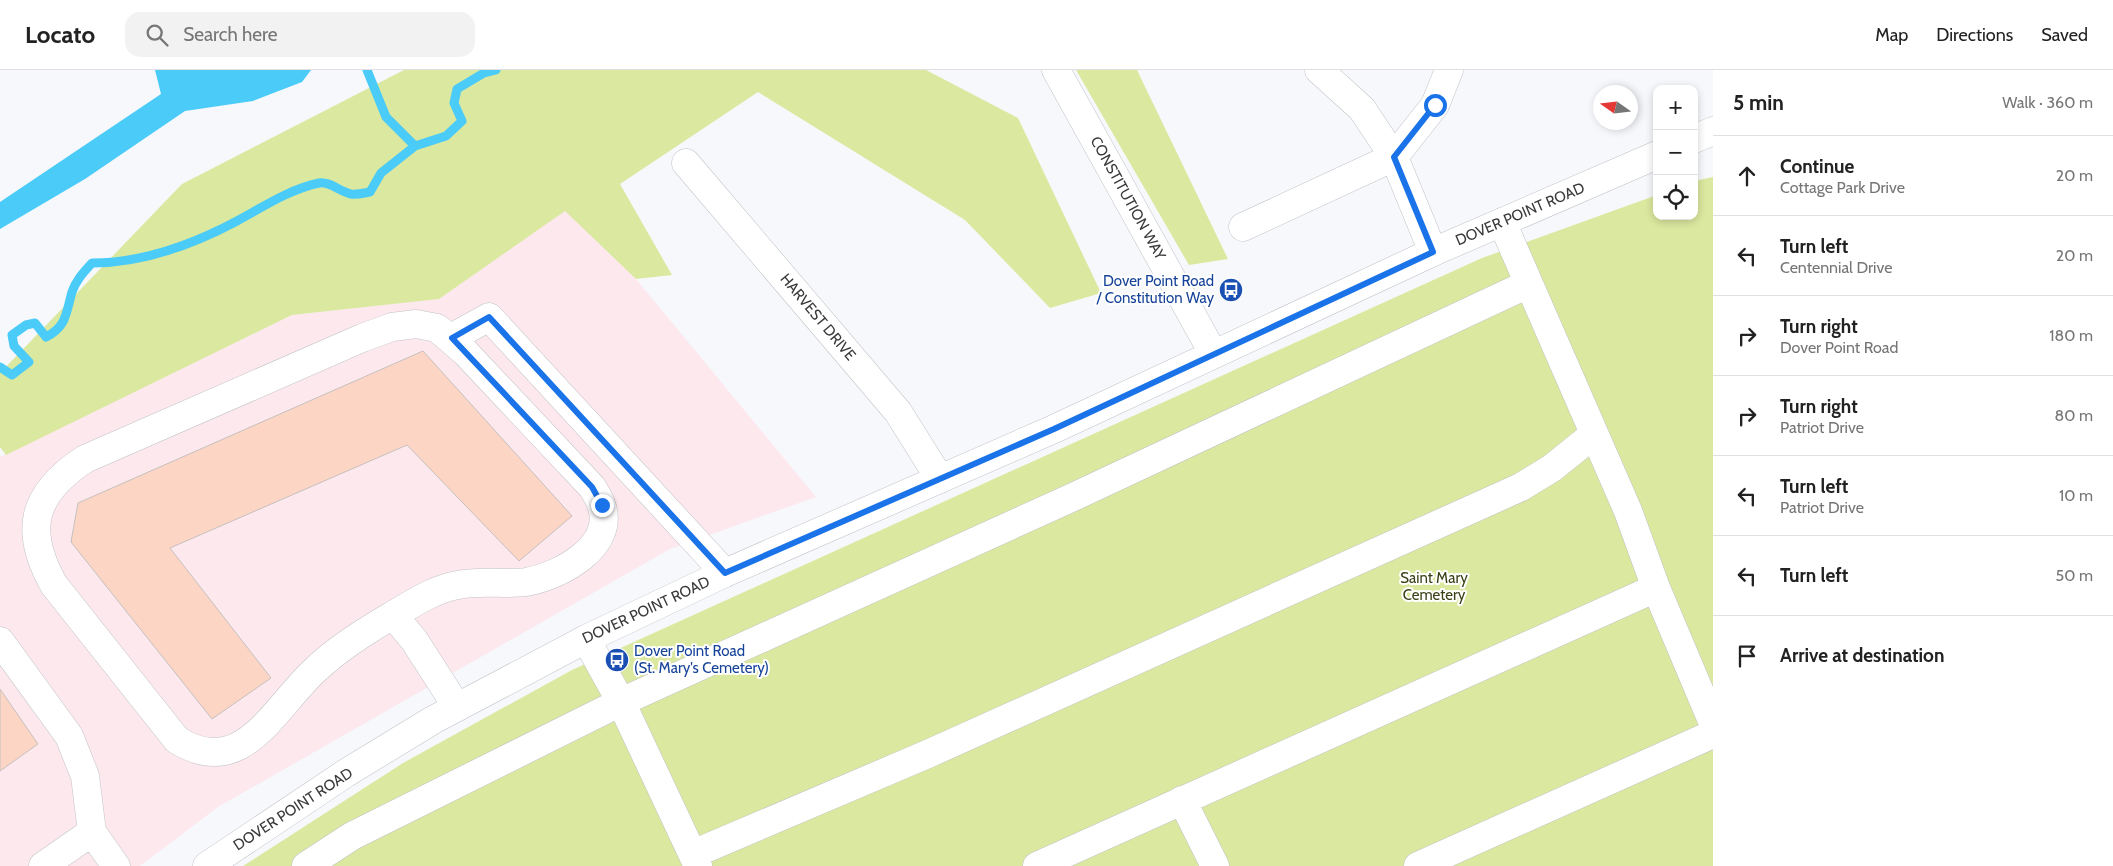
<!DOCTYPE html>
<meta charset="utf-8">
<style>
body{margin:0;font-family:Cabin,sans-serif;background:#f2f2f2;color:#222}
.controls{position:absolute;right:15px;top:15px;display:grid;overflow:hidden;border-radius:10px;box-shadow:0 2px 8px #0003}
.controls button{width:45px;height:45px;display:grid;place-items:center;padding:0;border:0;border-bottom:1px solid #e0e0e0;background:#fff;color:#222;font:25px sans-serif}
.compass{position:absolute;left:1593px;top:15px;width:45px;height:45px;border-radius:50%;background:#fff;box-shadow:0 2px 8px #0003;rotate:284deg}
.stop{position:absolute;width:15px;height:15px;margin:-11px;border:4px solid #1a73e8;border-radius:50%;background:#fff}
.stop.end{background:#1a73e8;border-color:#fff;box-shadow:0 1px 5px #0008}
.list{margin:0;padding:0;list-style:none}
h2{display:flex;justify-content:space-between;align-items:center;height:65px;margin:0;padding:0 20px;font-size:21px}
h2 small{font-size:16px;font-weight:400;color:#767676}
.list li{display:grid;grid-template-columns:32px 1fr auto;gap:15px;align-items:center;box-sizing:border-box;height:80px;padding:0 20px;border-top:1px solid #e0e0e0}
.list b{display:block;font-size:19px;white-space:nowrap}
.list p{margin:0;font-size:16px;white-space:nowrap;color:#767676}
.list em{font-size:16px;font-style:normal;color:#767676}
.icon{flex:none;width:28px;height:28px;fill:none;stroke:currentColor;stroke-width:2;stroke-linecap:round;stroke-linejoin:round}
.map{position:relative;flex:none;width:1713px;height:796px;overflow:hidden}
header{display:flex;align-items:center;gap:30px;box-sizing:border-box;height:70px;padding:0 25px;background:#fff;border-bottom:1px solid #e0e0e0}
header strong{font-size:24px}
nav{display:flex;gap:28px;margin-inline-start:auto;font-size:18px}
.search{width:350px;height:45px;background:#f2f2f2;display:flex;align-items:center;gap:12px;box-sizing:border-box;padding:0 18px;border-radius:15px;color:#767676;font-size:19px}
main{display:flex}
aside{flex:1;background:#fff}
.map>svg:first-child{display:block}
.commercial{fill:#fde8ee}
.green{fill:#dbe89f}
.water{fill:#4bcbf7}
.lines{fill:none;stroke-linecap:round;stroke-linejoin:round}
.stream{stroke:#4bcbf7;stroke-width:9}
.building{fill:#fdd5c4;stroke:#c4c0be}
.minor-casing{stroke:#c1c3c7;stroke-width:29}
.major-casing{stroke:#c1c3c7;stroke-width:29}
.minor{stroke:#fff;stroke-width:28}
.major{stroke:#fff;stroke-width:28}
.route{stroke:#1a73e8;stroke-width:6}
.labels{text-anchor:middle;dominant-baseline:central;stroke-width:4;stroke-linejoin:round;paint-order:stroke}
.street-label{font-size:15px;fill:#3a3a3c;stroke:#fff}
.transit-label{font-size:15px;fill:#164399;stroke:#fff;text-anchor:end}
.park-label{font-size:15px;fill:#3b4117;stroke:#fff}
</style>
<header>
<strong>Locato</strong>
<div class="search"><svg class="icon" aria-label="search" viewBox="0 0 24 24"><circle cx="10" cy="10" r="6"/><path d="M15 15l6 6"/></svg>Search here</div>
<nav><a>Map</a><a>Directions</a><a>Saved</a></nav>
</header>
<main>
<div class="map">
<svg width="1713" height="796" viewBox="0 0 1713 796">
<rect width="100%" height="100%" fill="#f6f8fc"/>
<path class="commercial" d="M565,140L636,209L816,427L670,479L218,737L140,796H0V387L292,245L439,229Z"/>
<path class="green" d="M404,0H926L1018,48L1101,223L1050,238L965,150L758,22L620,114L672,205L636,209L565,141L439,229L292,245L6,385L0,377V303L182,114Z
M1076,0H1137L1228,189L1189,195Z
M1713,107V796H243L403,693L572,600L1482,188L1657,125V146H1694V111Z"/>
<path class="water" d="M155,0H311L302,12L253,31L185,41L85,109L0,159V132L161,24Z"/>
<g class="lines">
<path class="stream" d="M367,0L386,47L415,76
M0,297L12,305L29,292L14,276L12,265L26,255L35,253L46,267C67,256 66,243 72,222C76,210 84,202 92,193C143,193 192,175 237,151C263,137 290,119 319,113C329,111 341,122 351,124C357,125 364,123 370,122L381,103L415,76L446,66L462,51L454,33L457,19L484,3L496,0"/>
</g>
<path class="building" d="M423,281L572,446L519,491L407,375L170,478L271,608L212,649L71,472L78,433Z
M0,619L38,674L0,701Z"/>
<g class="lines">
<g class="minor-casing">
<path id="minor" d="M1056,0L1213,283
M1319,0L1362,39L1394,87L1433,182
M686,93L898,342L940,409
M1502,152L1628,441L1656,518L1713,653
M1243,157L1394,87L1435,35L1449,0
M451,268L489,247L725,503
M393,545C364,562 337,579 313,602C272,641 242,710 177,670L54,515C23,460 32,424 85,389L362,268L392,257L416,254L437,258L465,282L592,417C595,422 599,428 601,434C617,476 560,506 526,512C504,515 480,510 458,515C434,519 414,533 393,545L414,570L457,637
M586,569L621,632L698,796
M0,571L69,666L85,706L92,762
M1182,730L1215,796
M693,784L930,683L1521,417L1552,398L1593,365
M43,796L92,762L116,796
M306,796L352,766L621,632L1071,428L1528,214
M1037,796L1656,518
M1418,796L1713,664"/>
</g>
<g class="major-casing">
<path id="major" d="M1694,69L1713,61
M207,796L346,703L433,650L586,569L725,503L1054,359L1433,182L1657,85"/>
</g>
<use href="#minor" class="minor"/>
<use href="#major" class="major"/>
</g>
<g class="lines">
<path class="route" d="M602,435L592,417L452,268L489,247L725,503L1054,359L1433,182L1394,87L1435,35"/>
</g>
<defs>
<g id="bus-disc" transform="scale(1.25)"><circle r="9.5" fill="#1a4fb4" stroke="#fff"/><path d="M-5-6H5V4H4V6H2V4H-2V6H-4V4H-5ZM-3.5-4V0h7V-4ZM-3.5 1.2v1.5H-2V1.2ZM2 1.2v1.5H3.5V1.2Z" fill="#fff"/></g>
</defs>
<g fill-rule="evenodd">
<use href="#bus-disc" x="1231" y="220"/>
<use href="#bus-disc" x="617" y="590"/>
</g>
<g class="labels">
<g class="street-label">
<text transform="translate(1128 128) rotate(61)">CONSTITUTION WAY</text>
<text transform="translate(1520 144) rotate(-23)">DOVER POINT ROAD</text>
<text transform="translate(818 247) rotate(50)">HARVEST DRIVE</text>
<text transform="translate(646 540) rotate(-25)">DOVER POINT ROAD</text>
<text transform="translate(293 739) rotate(-33)">DOVER POINT ROAD</text>
</g>
<g class="transit-label">
<text x="1214" y="211">Dover Point Road<tspan x="1214" dy="17">/ Constitution Way</tspan></text>
<text x="634" y="581" text-anchor="start">Dover Point Road<tspan x="634" dy="17">(St. Mary's Cemetery)</tspan></text>
</g>
<g class="park-label">
<text x="1434" y="508">Saint Mary<tspan x="1434" dy="17">Cemetery</tspan></text>
</g>
</g>
</svg>
<div class="controls">
<button>+</button>
<button>−</button>
<button><svg class="icon" aria-label="locate" viewBox="0 0 24 24"><circle cx="12" cy="12" r="6"/><path d="M12 2v4M12 18v4M2 12h4M18 12h4"/></svg></button>
</div>
<svg class="compass" viewBox="-18 -18 36 36"><path d="M0-13l5 13h-10z" fill="#e53935"/><path d="M0 13l5-13h-10z" fill="#767676"/></svg>
<div class="stop" style="left:1435px;top:35px"></div>
<div class="stop end" style="left:602px;top:435px"></div>
</div>
<aside>
<h2>5 min<small>Walk · 360 m</small></h2>
<ul class="list">
<li><svg class="icon" aria-label="ahead" viewBox="0 0 24 24"><path d="M12 20V5M6 11l6-6 6 6"/></svg><div><b>Continue</b><p>Cottage Park Drive</p></div><em>20 m</em></li>
<li><svg class="icon" aria-label="left" viewBox="0 0 24 24"><path d="M17 20v-9H6M10 6l-5 5 5 5"/></svg><div><b>Turn left</b><p>Centennial Drive</p></div><em>20 m</em></li>
<li><svg class="icon" aria-label="right" viewBox="0 0 24 24"><path d="M7 20v-9h11M14 6l5 5-5 5"/></svg><div><b>Turn right</b><p>Dover Point Road</p></div><em>180 m</em></li>
<li><svg class="icon" aria-label="right" viewBox="0 0 24 24"><path d="M7 20v-9h11M14 6l5 5-5 5"/></svg><div><b>Turn right</b><p>Patriot Drive</p></div><em>80 m</em></li>
<li><svg class="icon" aria-label="left" viewBox="0 0 24 24"><path d="M17 20v-9H6M10 6l-5 5 5 5"/></svg><div><b>Turn left</b><p>Patriot Drive</p></div><em>10 m</em></li>
<li><svg class="icon" aria-label="left" viewBox="0 0 24 24"><path d="M17 20v-9H6M10 6l-5 5 5 5"/></svg><div><b>Turn left</b></div><em>50 m</em></li>
<li><svg class="icon" aria-label="arrive" viewBox="0 0 24 24"><path d="M6 21V4h12l-3 4 3 4H6"/></svg><div><b>Arrive at destination</b></div></li>
</ul>
</aside>
</main>
